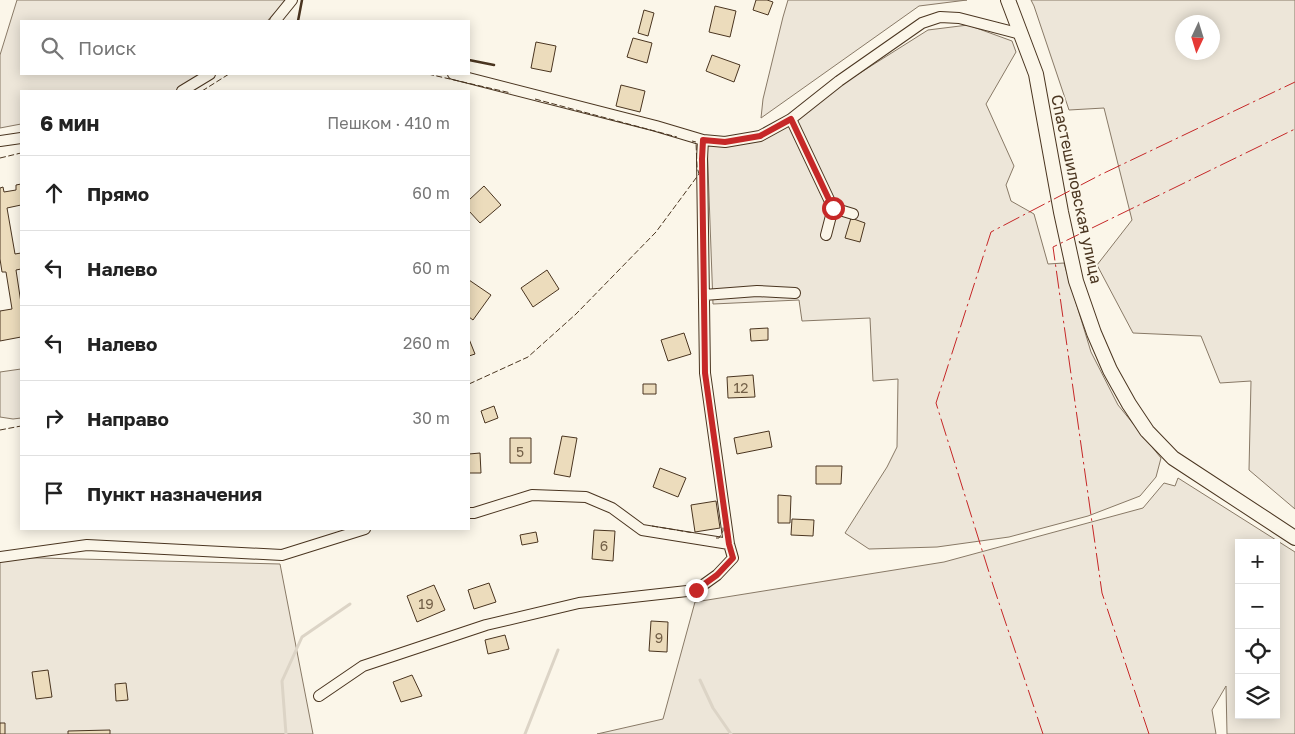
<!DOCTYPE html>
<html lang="ru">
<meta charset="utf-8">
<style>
body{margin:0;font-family:"Golos Text",sans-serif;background:#f6f6f6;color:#222}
.controls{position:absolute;right:15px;bottom:15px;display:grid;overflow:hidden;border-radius:0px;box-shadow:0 2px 12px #0003}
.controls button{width:45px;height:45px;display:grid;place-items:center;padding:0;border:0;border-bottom:1px solid #e0e0e0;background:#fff;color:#222;font:25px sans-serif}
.compass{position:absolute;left:1175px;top:15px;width:45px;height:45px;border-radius:50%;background:#fff;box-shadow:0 2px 12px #0003;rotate:184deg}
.stop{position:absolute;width:15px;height:15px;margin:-11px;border:4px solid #c62828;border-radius:50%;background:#fff}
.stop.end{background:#c62828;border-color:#fff;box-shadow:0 1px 5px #0008}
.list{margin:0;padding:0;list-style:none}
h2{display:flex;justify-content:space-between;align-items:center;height:65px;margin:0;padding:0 20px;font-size:21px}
h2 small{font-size:16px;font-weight:400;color:#767676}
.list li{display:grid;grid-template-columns:32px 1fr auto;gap:15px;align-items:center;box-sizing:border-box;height:75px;padding:0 20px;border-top:1px solid #e0e0e0}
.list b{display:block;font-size:19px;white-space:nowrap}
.list em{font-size:16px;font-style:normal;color:#767676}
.icon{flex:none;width:28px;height:28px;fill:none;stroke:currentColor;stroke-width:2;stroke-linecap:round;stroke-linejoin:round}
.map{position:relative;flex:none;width:1295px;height:734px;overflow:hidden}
.search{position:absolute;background:#fff;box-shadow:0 2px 12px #0003;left:20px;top:20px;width:450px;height:55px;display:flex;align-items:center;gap:12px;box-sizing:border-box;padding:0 18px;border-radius:0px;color:#767676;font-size:19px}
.panel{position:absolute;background:#fff;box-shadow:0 2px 12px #0003;left:20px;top:90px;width:450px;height:440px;border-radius:0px}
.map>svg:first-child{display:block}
.green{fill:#ede6d9;stroke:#887966;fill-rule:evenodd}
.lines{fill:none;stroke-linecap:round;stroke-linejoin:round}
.stream{stroke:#dcd4c6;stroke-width:3}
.building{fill:#ecdcbc;stroke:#4a3520}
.street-casing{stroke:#4a3520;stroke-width:12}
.secondary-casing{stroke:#4a3520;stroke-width:16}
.street{stroke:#fbf6e9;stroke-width:10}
.secondary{stroke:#fbf6e9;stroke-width:14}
.fence{stroke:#4a3520;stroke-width:1;stroke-dasharray:6 2.5;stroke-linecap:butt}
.wall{stroke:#4a3520;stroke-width:2.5}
.power{stroke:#c62828;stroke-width:1;stroke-dasharray:18 4 2.5 4;stroke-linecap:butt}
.route{stroke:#c62828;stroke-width:6}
.labels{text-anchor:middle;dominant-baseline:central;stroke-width:4;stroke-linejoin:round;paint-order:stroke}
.number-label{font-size:14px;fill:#725f47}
.street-label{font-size:16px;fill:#4a3520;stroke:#fbf6e9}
</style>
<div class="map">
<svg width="1295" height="734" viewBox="0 0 1295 734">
<rect width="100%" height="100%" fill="#fbf6e9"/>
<path class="green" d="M17,0H287L267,21H21V74H204L176,91H21V124L0,128V55Z
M788,0H967L919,6L761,118L763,99L783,17Z
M1031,0H1295V509L1249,470L1251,381L1220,383L1201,336L1133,333L1097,265L1132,220L1104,108L1069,110L1034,6ZM1182,22H1212V52H1182Z
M968,25L1012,41L1016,52L986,104L1014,166L1006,185L1011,201L1034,214L1048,264L1064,263L1091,352L1118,405L1161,458L1156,477L1140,496L1088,516L1009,537L937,547L869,549L845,533L887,467L897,447L898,379L873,381L870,318L802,321L799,300L713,304L707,141L760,136L928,30Z
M21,369V418L13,419L0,417V372Z
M1178,478L1295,552V734H1227L1226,686L1212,710L1216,734H597L663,719L695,602L944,562L1143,508L1164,483L1175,486ZM1239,543H1276V715H1239Z
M0,557L280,564L313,734H0Z"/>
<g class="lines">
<path class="stream" d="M700,680L713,708L731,734
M286,734L282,681L302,637L350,604
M525,734L558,650"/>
</g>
<path class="building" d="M756,0H767L773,2L768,15L753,10Z
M715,6L736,11L730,37L709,32Z
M644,10L654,13L648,36L638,33Z
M633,38L652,43L647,63L627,57Z
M536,42L556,46L551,72L531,68Z
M712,55L740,65L734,82L706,71Z
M621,85L645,91L640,112L616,106Z
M21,184V205L7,208L15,254L21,253V269L16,270L21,303V337L0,341V311L12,309L6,272H2L0,259V188L3,187L4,192L16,190V185Z
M484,186L501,205L480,223L469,211V200Z
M851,218L865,223L860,242L845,238Z
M547,270L559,289L533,307L521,288Z
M469,280L491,295L473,320L469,317Z
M768,328V340L751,341L750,329Z
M684,333L691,354L668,361L661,340Z
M469,339L475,354L469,356Z
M753,375L755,397L728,398L727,377Z
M643,384H656V394H643Z
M494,406L498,418L485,423L481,411Z
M769,431L772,447L737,454L734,438Z
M562,436L577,438L570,477L554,474Z
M510,438H531V463H510Z
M480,453L481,473H469V454Z
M816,466H842L841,484H816Z
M660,468L686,478L678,497L653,487Z
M778,495L791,496L790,523H778Z
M716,501L720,528L695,532L691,505Z
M792,519L814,520L813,536L791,535Z
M594,530L615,531L613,561L592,559Z
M536,532L538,542L522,545L520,535Z
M489,583L496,602L474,609L468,590Z
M434,585L445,610L417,622L407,596Z
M651,621L668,622L667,652L649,651Z
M505,635L509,649L488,654L485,640Z
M48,670L52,697L36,699L32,672Z
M412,675L422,696L401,702L393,682Z
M126,683L128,700L116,701L115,684Z
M0,723H5V734H0Z
M110,730V734H68V731Z"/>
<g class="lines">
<g class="street-casing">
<path id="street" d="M275,21L292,0
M182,91L210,74
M791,119L833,208L853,214
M703,140L725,142L760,136L791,119L839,81L922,23L940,17L959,18L1021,34
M0,141L21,138
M826,235L833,208
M704,295L757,291L795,293
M469,513H474L532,495L586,497L612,508L642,530L729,544
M0,557L87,545L282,555L365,529
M319,696L363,666L486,625L579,603L696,590L717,575L733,558L729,544L705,373L702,159L703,140L656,126L453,74"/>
</g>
<g class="secondary-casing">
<path id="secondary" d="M1008,0L1036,74L1061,212L1076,281L1094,333L1110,370L1129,404L1147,431L1173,458L1295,538"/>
</g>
<use href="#street" class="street"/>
<use href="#secondary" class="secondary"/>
<path class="fence" d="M428,74L511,93
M202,91L229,74
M535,99L677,137
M0,158L21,153
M469,384L528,357L576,314L656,232L699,174L697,167L696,142L692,141
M0,430L21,426
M652,526L694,533
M716,538H719L723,531V527"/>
<path class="wall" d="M298,21L302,0
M469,60L494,65"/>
<path class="power" d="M1043,734L993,585L936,403L991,232L1100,175L1295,82
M1149,734L1102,593L1053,247L1295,129"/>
</g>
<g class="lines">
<path class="route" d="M696,590L717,575L733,558L729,544L705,373L702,159L703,140L725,142L760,136L791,119L833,208"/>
</g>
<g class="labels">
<g class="number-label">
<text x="741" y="387">12</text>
<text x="520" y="451">5</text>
<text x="604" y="545">6</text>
<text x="426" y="603">19</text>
<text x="659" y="637">9</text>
</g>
<g class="street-label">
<text transform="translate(1077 189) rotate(78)">Спастешиловская улица</text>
</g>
</g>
</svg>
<div class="controls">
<button>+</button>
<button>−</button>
<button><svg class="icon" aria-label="locate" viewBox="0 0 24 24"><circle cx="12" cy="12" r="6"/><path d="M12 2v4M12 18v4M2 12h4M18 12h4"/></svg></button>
<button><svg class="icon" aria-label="layers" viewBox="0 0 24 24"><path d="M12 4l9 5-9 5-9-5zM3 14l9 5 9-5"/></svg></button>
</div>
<svg class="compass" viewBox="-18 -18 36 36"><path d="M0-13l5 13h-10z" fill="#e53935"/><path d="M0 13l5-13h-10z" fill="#767676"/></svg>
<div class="stop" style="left:833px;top:208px"></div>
<div class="stop end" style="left:696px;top:590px"></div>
<div class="search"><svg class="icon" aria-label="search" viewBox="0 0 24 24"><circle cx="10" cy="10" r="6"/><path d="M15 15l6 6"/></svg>Поиск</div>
<section class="panel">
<h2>6 мин<small>Пешком · 410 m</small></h2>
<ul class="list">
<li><svg class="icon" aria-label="ahead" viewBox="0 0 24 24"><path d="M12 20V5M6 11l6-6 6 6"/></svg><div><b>Прямо</b></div><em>60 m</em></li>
<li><svg class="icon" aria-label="left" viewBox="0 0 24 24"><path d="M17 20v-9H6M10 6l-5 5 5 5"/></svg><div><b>Налево</b></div><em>60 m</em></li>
<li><svg class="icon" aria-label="left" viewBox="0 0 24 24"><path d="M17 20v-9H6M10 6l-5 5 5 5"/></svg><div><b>Налево</b></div><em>260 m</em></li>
<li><svg class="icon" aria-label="right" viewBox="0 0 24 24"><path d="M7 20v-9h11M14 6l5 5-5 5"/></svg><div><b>Направо</b></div><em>30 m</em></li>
<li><svg class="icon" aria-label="arrive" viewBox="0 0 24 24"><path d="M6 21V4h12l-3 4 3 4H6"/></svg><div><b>Пункт назначения</b></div></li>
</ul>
</section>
</div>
